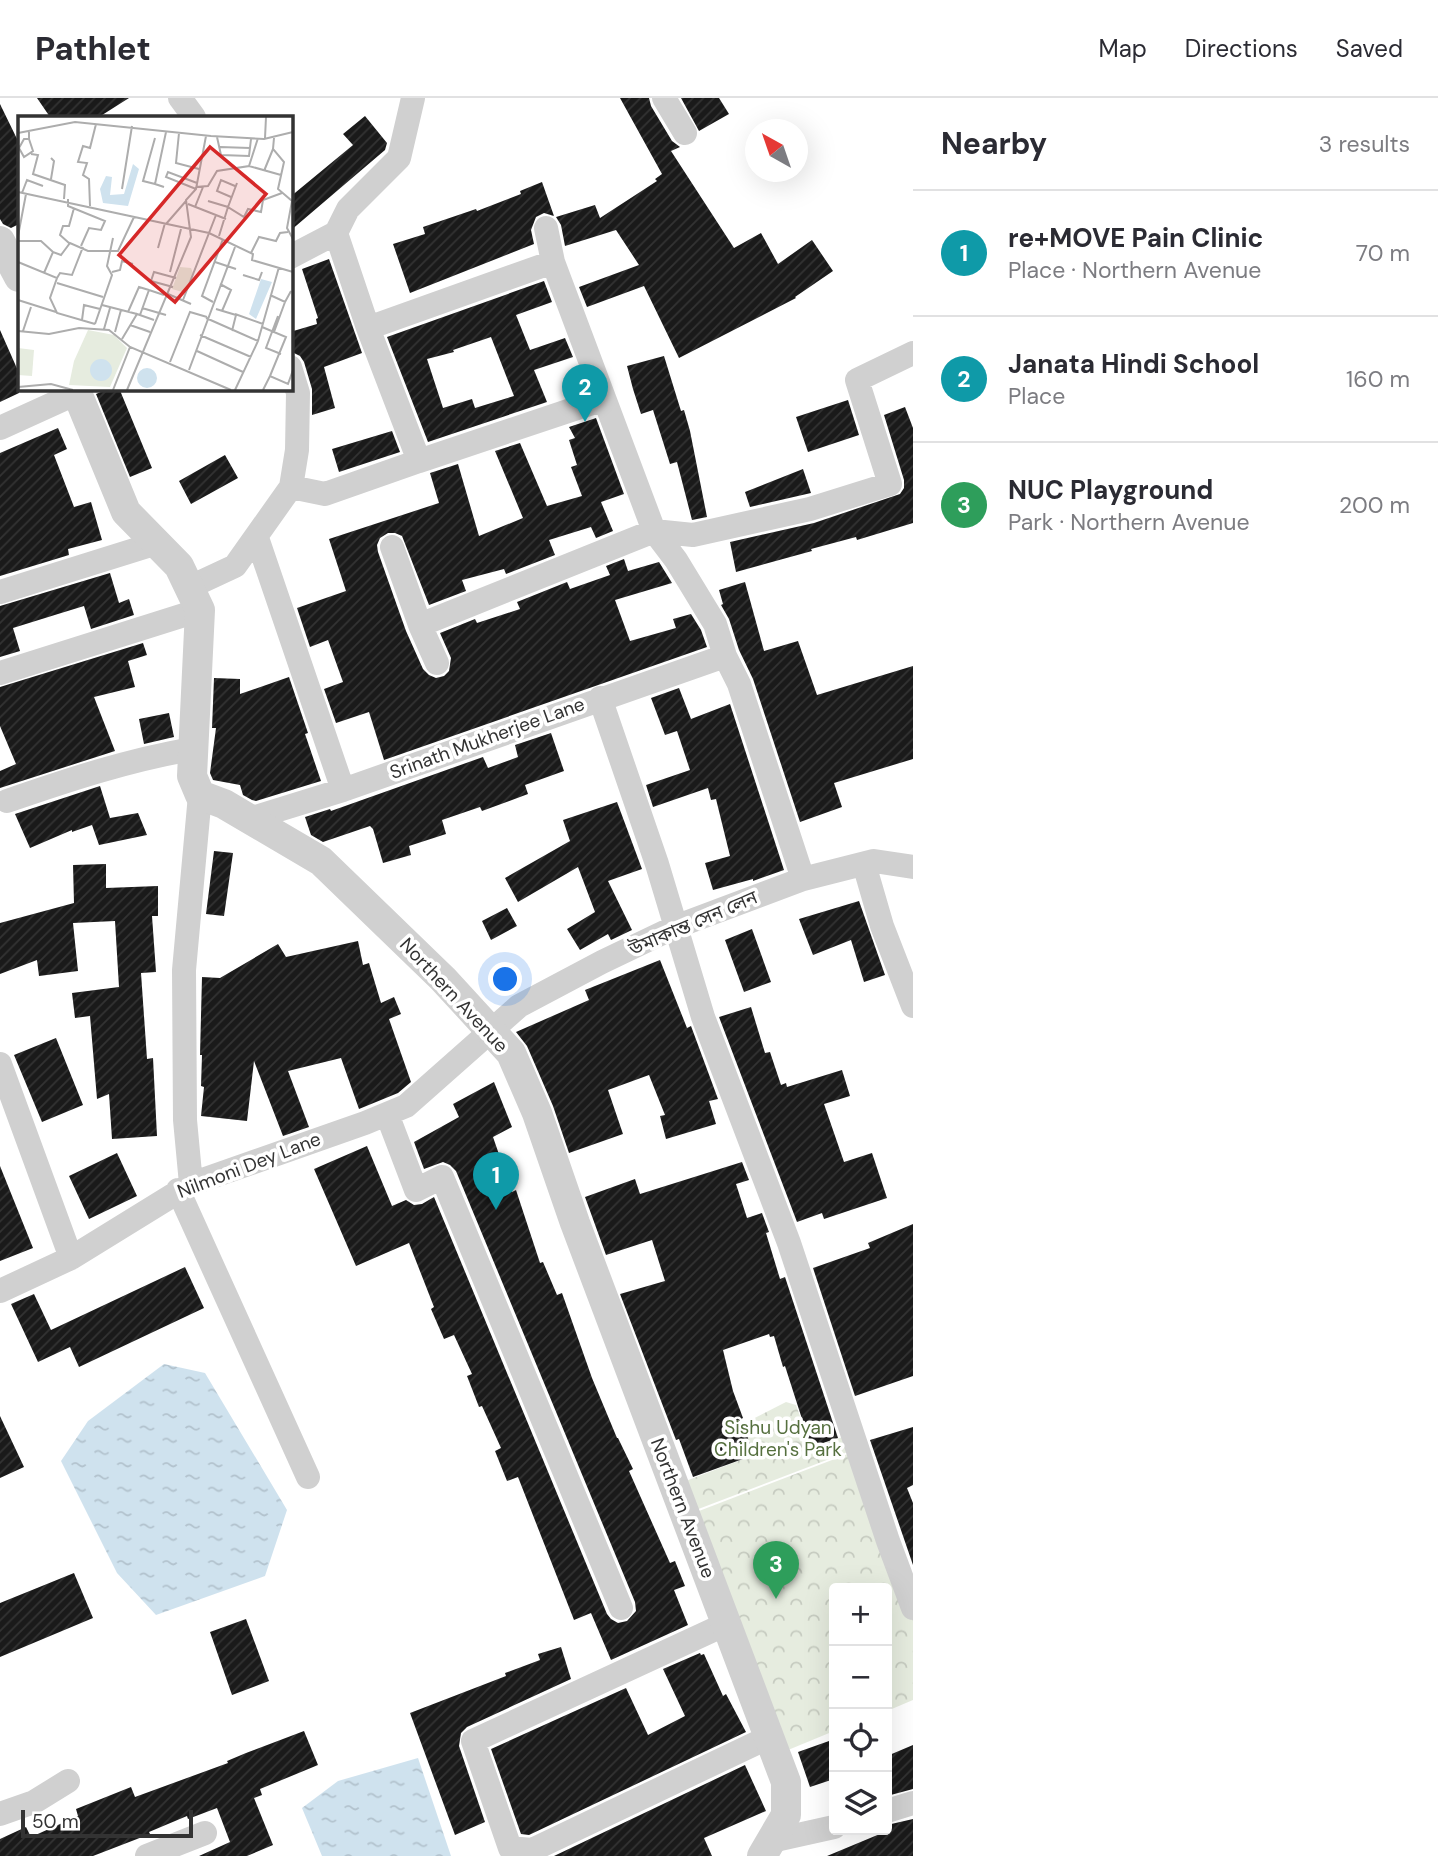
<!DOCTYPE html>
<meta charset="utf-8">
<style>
body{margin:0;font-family:"DM Sans","Noto Sans Bengali",sans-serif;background:#f2f2f3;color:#2b2b33}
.controls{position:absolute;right:21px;bottom:21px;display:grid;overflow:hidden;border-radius:7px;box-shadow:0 7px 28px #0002}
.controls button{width:63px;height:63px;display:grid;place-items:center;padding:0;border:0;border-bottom:2px solid #e1e1e2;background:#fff;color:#2b2b33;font:35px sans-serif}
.compass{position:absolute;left:745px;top:21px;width:63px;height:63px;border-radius:50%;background:#fff;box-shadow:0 7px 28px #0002;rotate:320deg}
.scale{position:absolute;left:21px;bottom:18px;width:172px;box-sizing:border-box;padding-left:7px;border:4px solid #333;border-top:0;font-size:19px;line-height:24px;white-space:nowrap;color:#333;-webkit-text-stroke:5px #fff;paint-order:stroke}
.you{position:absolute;left:506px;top:882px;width:24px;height:24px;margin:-18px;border:5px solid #fff;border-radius:50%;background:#1a73e8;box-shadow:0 0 0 10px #1a73e833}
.badge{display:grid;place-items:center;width:46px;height:46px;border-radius:50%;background:#e63946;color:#fff;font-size:23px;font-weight:700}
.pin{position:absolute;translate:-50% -58px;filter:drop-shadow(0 2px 4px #0008)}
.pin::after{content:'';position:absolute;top:37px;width:24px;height:21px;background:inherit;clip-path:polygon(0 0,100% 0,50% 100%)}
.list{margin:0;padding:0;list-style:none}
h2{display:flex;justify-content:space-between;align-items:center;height:91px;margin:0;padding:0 28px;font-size:30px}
h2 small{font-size:23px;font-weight:400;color:#7c7c81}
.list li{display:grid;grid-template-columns:46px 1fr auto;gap:21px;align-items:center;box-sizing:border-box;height:126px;padding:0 28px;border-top:2px solid #e1e1e2}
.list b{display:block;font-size:26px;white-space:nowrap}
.list p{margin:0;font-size:23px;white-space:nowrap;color:#7c7c81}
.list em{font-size:23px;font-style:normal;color:#7c7c81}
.icon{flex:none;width:38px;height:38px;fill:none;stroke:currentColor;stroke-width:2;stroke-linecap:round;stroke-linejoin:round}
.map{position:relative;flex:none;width:913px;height:1758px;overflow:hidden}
header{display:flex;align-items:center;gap:42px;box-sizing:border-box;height:98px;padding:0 35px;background:#fff;border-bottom:2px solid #e1e1e2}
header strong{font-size:33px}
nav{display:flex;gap:38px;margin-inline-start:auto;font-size:24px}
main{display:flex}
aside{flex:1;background:#fff}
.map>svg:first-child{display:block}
.park{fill:url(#park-crowns)}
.water{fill:url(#water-ripples)}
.building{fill:url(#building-hatch);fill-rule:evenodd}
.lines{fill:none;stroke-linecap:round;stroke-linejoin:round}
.minor{stroke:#d0d0d0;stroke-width:24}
.tertiary{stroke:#d0d0d0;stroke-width:30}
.labels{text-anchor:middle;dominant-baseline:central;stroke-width:7;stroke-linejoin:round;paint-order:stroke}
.street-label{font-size:19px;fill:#333;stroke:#fff}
.park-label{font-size:19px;fill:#56703f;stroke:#fff}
.inset-road{fill:none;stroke:#adadad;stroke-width:2}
.view{fill:#d62828;fill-opacity:0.15;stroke:#d62828;stroke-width:3.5}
.inset-edge{fill:none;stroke:#333;stroke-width:3.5}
</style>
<header>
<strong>Pathlet</strong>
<nav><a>Map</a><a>Directions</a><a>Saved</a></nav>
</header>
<main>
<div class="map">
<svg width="913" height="1758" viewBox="0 0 913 1758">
<defs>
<pattern id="park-crowns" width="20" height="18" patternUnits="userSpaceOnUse" patternTransform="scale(1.75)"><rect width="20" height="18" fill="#e6ecdf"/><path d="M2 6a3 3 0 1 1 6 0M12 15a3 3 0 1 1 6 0" fill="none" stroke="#c6cbc0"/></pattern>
<pattern id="water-ripples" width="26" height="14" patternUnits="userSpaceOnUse" patternTransform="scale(1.75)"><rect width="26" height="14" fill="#cfe2ee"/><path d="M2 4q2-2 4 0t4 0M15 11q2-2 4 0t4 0" fill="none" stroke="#b2c2cd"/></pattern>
<pattern id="building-hatch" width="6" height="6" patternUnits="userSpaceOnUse" patternTransform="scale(1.75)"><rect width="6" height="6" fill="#1a1a1a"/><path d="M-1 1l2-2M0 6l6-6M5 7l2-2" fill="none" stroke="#333"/></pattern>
</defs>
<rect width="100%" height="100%" fill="#fff"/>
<path class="park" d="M786,1304L796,1307L811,1349L849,1337L853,1352L688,1415L683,1384L754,1357L743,1326Z
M853,1354L913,1511V1602L887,1613V1490H834V1633L776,1657L686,1418Z"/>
<path class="water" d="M164,1266L205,1275L287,1412L265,1478L156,1517L117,1475L61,1363L88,1323Z
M418,1660L451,1758H322L302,1710L338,1683Z"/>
<path class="building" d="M37,0H129L99,19H50Z
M620,0H649L651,8L672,43L680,49L671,53L734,150L761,135L778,166L812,142L833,173L795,199L796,200L679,260L644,188L587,209L579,189L639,167L616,132L565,148L561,127L556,119L595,107L600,120L657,83L655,81L662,76Z
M681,0H719L729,16L699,33Z
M0,6L19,45V126L11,130L3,126L0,121Z
M365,18L387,45L385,52L290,133V99L353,47L343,36Z
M542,84L554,118L544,115L536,119L531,132L534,146L410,195L393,146L425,136L423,129L476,111L477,113L521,96L520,93Z
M329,161L362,255L324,269L335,310L312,317V291L304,264L300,258L292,254L290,234L317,226L316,221L318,220L302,171Z
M544,183L552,204L516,217L530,252L565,240L573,259L534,272L547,304L428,344L387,239ZM491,239L514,298L475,310L472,301L443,310L427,261L454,254L453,252Z
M0,232L19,275V295L0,304Z
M664,258L681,313L684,312L690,333L707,419L692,422L677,364L670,366L653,312L641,316L633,291L627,268Z
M110,290H119L152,370L130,379L96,296Z
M848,302L859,337L808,354L796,319Z
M905,309L913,330V425L857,442L856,439L811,451L812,453L736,474L730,444L814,425L900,396L904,390V382L884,317Z
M596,320L624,396L601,404L613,433L596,440L591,429L549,442L555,457L506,476L504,471L462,482L466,493L429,507L402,438L395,435H388L380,440L377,447L378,454L406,533L423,571L429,577L436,580L444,578L449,573L451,560L440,535L475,521L477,525L520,511L517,504L567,484L570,491L610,477L606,468L624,461L628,473L659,464L672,485L615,502L630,543L676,530L673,521L691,516L701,532L707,549L384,662L369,614L336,625L324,591L343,584L328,542L310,549L297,510L346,493L329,441L439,405L430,375L458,366L479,438L523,420L495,353L520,345L547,408L582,398L571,369L577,367L569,342L575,340L569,329Z
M58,330L67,351L54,357L74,409L91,404L102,442L68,451L69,457L0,478V355Z
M392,333L400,354L339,374L332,351Z
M225,357L238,380L191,406L179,383Z
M803,371L811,395L750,409L745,394Z
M110,475L119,505L129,501L134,517L91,531L84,508L58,516L13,530L20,553L0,559V508Z
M745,484L764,553L798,543L817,597L913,568V661L834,685L842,709L800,724L753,581L739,552L729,521L721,507L723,506L719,492Z
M143,545L147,557L128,563L135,589L94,599L115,653L0,690V673L16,666L0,628V589Z
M289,579L308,635L305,636L321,683L256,703L252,702L243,697L240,687L213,682L210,675L216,630H212L214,580L240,581V596Z
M679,590L691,621L730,606L784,772L753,783V781L713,792L705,765L730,758L716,701L711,702L708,690L653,709L646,687L690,672L677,633L665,637L651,600Z
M169,615L174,639L144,646L139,621Z
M551,635L564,673L525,687L528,696L482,713L480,709L442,722L446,736L409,748L411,757L383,765L373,731L370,728L323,744L311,737L305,719L330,711L331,713L483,659L488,670L518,659L515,647Z
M100,688L110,720L138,715L147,737L99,747L92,727L72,734V732L30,750L15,716Z
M617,704L642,771L608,783L632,832L611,842L608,836L580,852L567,831L595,814L578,769L518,804L505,780L570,743L563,722Z
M214,753L233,755L224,818L206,816Z
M106,766V790L158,788V818H152L156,874L141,875L147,961L153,960L157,1038L112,1041L109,996L97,1001L90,918L75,920L72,895L119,889L115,823L73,825L78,873L39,878L37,862L0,876V825L74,805L73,767Z
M859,803L885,877L864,884L851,842L813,857L799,821Z
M507,810L517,828L491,842L482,823Z
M752,831L771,884L744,894L725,842Z
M358,843L363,867L369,865L381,905L394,899L401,916L389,921L411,984L398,995L359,1011L341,960L288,973L309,1029L283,1038L254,963L247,1023L201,1018L204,989L201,988L202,957H200L202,879L220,880L278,846L286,859Z
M660,862L687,930L691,928L718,1001L709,1003L716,1026L666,1041L660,1018L665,1017L649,977L608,992L623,1036L569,1055L553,1008L527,948L516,934L589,902L585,892Z
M751,909L765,955L770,954L781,987L786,985L787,989L842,972L850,998L824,1006L844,1064L872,1055L887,1100L824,1121L822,1115L797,1124L719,919Z
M56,940L83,1007L42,1024L14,957Z
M494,984L512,1029L493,1039L512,1094L516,1092L540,1165L543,1164L557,1197L562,1195L592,1280L617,1340H618L633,1371L629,1373L670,1465L675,1463L685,1488L674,1492L688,1527L611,1562L591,1515L574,1522L518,1379L507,1383L495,1353L501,1350L482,1308L479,1309L467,1278L472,1276L454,1237L444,1241L431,1211L434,1209L409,1145L356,1168L314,1071L367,1048L392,1108L406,1102L414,1107L422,1106L434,1099L607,1516L611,1521L618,1525L627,1523L636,1513L635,1504L456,1073L450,1067L443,1064L424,1071L414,1044L459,1019L453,1006Z
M117,1055L137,1098L89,1121L69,1078Z
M742,1064L749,1082L736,1086L747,1120L762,1115L769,1134L766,1135L780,1181L785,1179L838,1340L811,1349L785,1268L783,1269L774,1238L770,1239L769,1236L723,1252L733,1293L743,1320L741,1321L754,1357L693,1379L679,1341L676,1342L620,1196L665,1183L652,1142L606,1157L585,1099L635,1081L640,1096Z
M0,1068L33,1150L0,1163Z
M913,1126V1278L855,1298L813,1170L870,1150L868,1145Z
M185,1169L204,1210L79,1269L70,1249L38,1264L11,1206L34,1196L51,1232Z
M0,1318L24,1369L0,1380Z
M913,1329V1387L907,1390L913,1405V1467L870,1342Z
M74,1475L93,1520L0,1559V1505Z
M246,1521L269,1583L232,1597L210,1534Z
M561,1549L571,1581L467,1629L461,1635L459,1648L485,1724L455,1737L410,1615L506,1578L505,1575L540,1562L538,1556Z
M700,1555L701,1557L704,1556L723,1598L726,1596L746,1634L529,1737L521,1736L491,1651L626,1590L648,1637L685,1618L663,1571Z
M304,1633L318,1667L260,1691L262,1697L254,1700L273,1747L247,1758H199L230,1744L217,1710L188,1721L187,1718L149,1734L150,1736L93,1758H0V1741L26,1729L31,1739L78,1718L76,1711L131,1689L135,1699L228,1665L227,1663L246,1655Z
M829,1643L834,1659V1681L810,1689L798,1654Z
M913,1647V1691L887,1698V1658Z
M745,1667L766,1713L704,1740L712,1758H554Z
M913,1721V1758H827L887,1733V1727Z"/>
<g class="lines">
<path class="minor" d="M180,0L194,19
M664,0L685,35
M546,130L553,164L654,433L693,437L810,411L890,386L857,282L913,255
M336,135L368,230
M290,159L336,135L348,111L399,60L413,0
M553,164L368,230L419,363L604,301
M0,330L77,295
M291,389L325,396L419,363
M257,440L343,692
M392,449L420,527L437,565
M190,489L235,468L291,389L297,352L298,295L290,269
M0,494L157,445
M420,527L654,433L676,462L715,526L725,558L739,586L803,781
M0,575L200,512
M600,600L657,766L703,919L789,1145L888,1443L913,1510
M7,703C68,682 128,662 192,651
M249,721L343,692L725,558
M864,766L882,828L913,908
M0,966L71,1160
M387,1016L416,1092L442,1079L621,1510
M191,1086L185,1022L184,872L200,697
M178,1092L308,1379
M0,1193L71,1160L191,1086L365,1025L406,1008L519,908L602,864L675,829L803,781L874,763L913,769
M726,1526L473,1643L510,1750L532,1752L769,1639
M887,1713L913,1705
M0,1716L34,1704L68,1683
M771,1743L834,1729
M147,1758L205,1735"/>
<path class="tertiary" d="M0,143L19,179
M75,290L126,414L179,468L200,512L192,678L200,697L224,706L321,763L443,881L511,955L537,1015L575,1125L786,1684V1717L762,1758"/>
</g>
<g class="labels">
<g class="street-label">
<text transform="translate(487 640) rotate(-20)">Srinath Mukherjee Lane</text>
<text transform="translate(693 825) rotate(-23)">উমাকান্ত সেন লেন</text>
<text transform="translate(454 897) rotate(47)">Northern Avenue</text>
<text transform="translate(249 1067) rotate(-21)">Nilmoni Dey Lane</text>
<text transform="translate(683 1410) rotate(69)">Northern Avenue</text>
</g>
<g class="park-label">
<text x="778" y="1329">Sishu Udyan<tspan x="778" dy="22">Children's Park</tspan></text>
</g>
</g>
<g transform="translate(18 18)">
<rect width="275" height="275" fill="#fff"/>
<path d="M162,151L173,152L175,157L168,177L154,173ZM70,214L96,219L109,232L92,271L51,269L56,245Z" fill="#e6ecdf"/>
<path d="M0,232L16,234L14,260L0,259Z" fill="#e6ecdf"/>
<path d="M115,48L121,53L110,90L85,87L82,73L88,60L94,61L92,79L106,78ZM243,163L254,166L238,203L231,198ZM72 254a11 11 0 1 1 22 0a11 11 0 1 1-22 0ZM119 262a10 10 0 1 1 20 0a10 10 0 1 1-20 0Z" fill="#cfe2ee"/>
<path class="inset-road" d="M0,17L57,6L193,20L246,23L275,16M161,17L158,47L181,53M199,21L203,39L231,40L233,23M137,22L125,65L137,68M247,22L248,1M256,22L255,33L266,46L260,73L274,85L269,112L275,123M11,23L15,35L6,41L1,32L6,23H11V16M202,31L232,32M13,38L20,39L15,58L47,69L46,83M33,42L36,45L33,63M231,50L263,59M246,55L255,33M219,67L210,91L226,101L230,93L243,96L245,84L264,77M146,71L137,68L148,16M178,71L190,70L199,55L231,50L240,22M104,73L114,10M178,73L148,61L150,56L179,67M0,76L191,117L235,138L234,144L275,156M4,77L9,64L25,70M213,81L199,75L203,64L217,70M50,83V90L87,105L83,114L71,112L63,130M190,85L210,91L201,120M170,88L208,103M72,90L71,63L65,59L69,47L60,46L65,30L72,32L78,8M177,91L185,71M148,108L168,85M0,120L8,78M0,125H23L35,136M51,127L42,119L45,110H51L56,92M140,132L147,107M233,137L241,121L258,125L262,117L270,116M0,146L39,162L32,182L39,197L77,208M197,146L218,153M94,156L102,154L104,145L115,148M152,156L163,113M26,157L35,136L43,139L52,127L70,135H100L116,101M225,159L241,164L244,156M39,162L42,157L54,159L65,131M39,167L85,181M202,168L213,174L204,195M155,171L133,165L136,156L158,162M150,178L173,188M252,179L267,186L273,175M0,184L38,196M165,184L198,99M195,186L184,180L205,123M84,189L119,198M124,192L148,199M198,193L218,199L214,215M110,196L121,171L131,174M217,198L245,208M122,199L131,174L146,179M260,200L248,232L263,238M188,202L240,225M64,204L66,189L82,193M77,208L94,159L89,150L95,122M112,209L132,216M244,211L268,221L252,260M86,213L92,192M0,215L31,218L61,212L91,214L112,231L213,274M5,215L13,191M97,216L103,194M256,216L267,186M182,219L233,241M104,223L119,198L136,204M179,235L225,256M152,246L172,196L189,201M171,254L217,131M0,271L33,268L55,274M95,274L112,231M109,274L173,121L168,84L178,73L188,20M217,274L240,225L261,151M245,274L252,260L270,268L275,254"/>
<path class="view" d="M192,31L248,78L157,186L101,139Z"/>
<rect width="275" height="275" class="inset-edge"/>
</g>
</svg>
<div class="controls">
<button>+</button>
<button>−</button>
<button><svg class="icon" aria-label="locate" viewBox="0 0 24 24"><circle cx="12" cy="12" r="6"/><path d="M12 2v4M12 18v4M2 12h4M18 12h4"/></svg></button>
<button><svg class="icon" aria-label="layers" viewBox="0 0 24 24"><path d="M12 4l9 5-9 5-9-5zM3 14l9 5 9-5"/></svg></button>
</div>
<svg class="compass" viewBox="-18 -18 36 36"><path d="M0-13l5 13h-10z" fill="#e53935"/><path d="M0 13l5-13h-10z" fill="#7c7c81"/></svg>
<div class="scale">50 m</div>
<div class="you"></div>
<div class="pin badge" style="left:496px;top:1112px;background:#0f9aa8">1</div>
<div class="pin badge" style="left:585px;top:324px;background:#0f9aa8">2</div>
<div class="pin badge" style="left:776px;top:1501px;background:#2e9e5b">3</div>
</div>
<aside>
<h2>Nearby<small>3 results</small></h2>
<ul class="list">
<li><span class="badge" style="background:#0f9aa8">1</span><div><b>re+MOVE Pain Clinic</b><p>Place · Northern Avenue</p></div><em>70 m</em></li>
<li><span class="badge" style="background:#0f9aa8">2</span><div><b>Janata Hindi School</b><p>Place</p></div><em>160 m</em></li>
<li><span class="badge" style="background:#2e9e5b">3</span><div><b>NUC Playground</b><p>Park · Northern Avenue</p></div><em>200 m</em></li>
</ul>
</aside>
</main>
